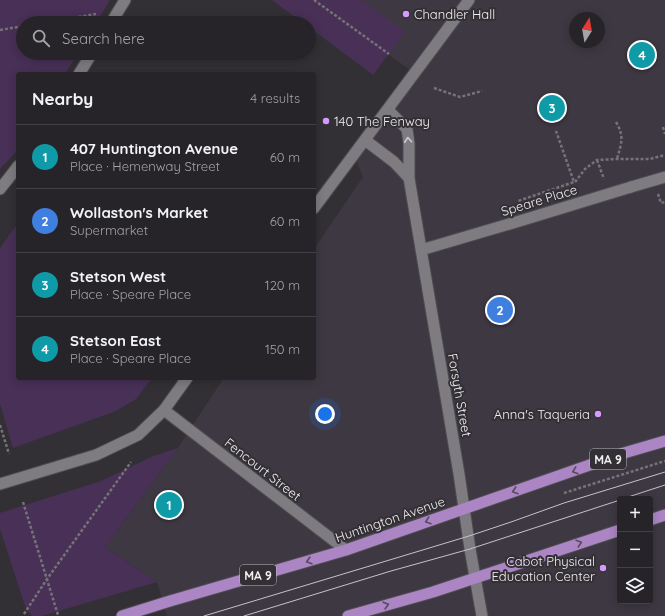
<!DOCTYPE html>
<meta charset="utf-8">
<style>
body{margin:0;font-family:Quicksand,sans-serif;background:#2e2c30;color:#f1f3f6}
.controls{position:absolute;right:12px;bottom:12px;display:grid;overflow:hidden;border-radius:4px;box-shadow:0 2px 10px #0003}
.controls button{width:36px;height:36px;display:grid;place-items:center;padding:0;border:0;border-bottom:1px solid #424145;background:#262428;color:#f1f3f6;font:20px sans-serif}
.compass{position:absolute;left:569px;top:12px;width:36px;height:36px;border-radius:50%;background:#262428;box-shadow:0 2px 10px #0003;rotate:11deg}
.you{position:absolute;left:325px;top:414px;width:14px;height:14px;margin:-10px;border:3px solid #fff;border-radius:50%;background:#1a73e8;box-shadow:0 0 0 6px #1a73e833}
.badge{display:grid;place-items:center;width:26px;height:26px;border-radius:50%;background:#bca0f2;color:#fff;font-size:13px;font-weight:700}
.pin{position:absolute;translate:-50% -50%;border:2px solid #fff;box-shadow:0 1px 4px #0006}
.list{margin:0;padding:0;list-style:none}
h2{display:flex;justify-content:space-between;align-items:center;height:52px;margin:0;padding:0 16px;font-size:17px}
h2 small{font-size:13px;font-weight:400;color:#a4a4a8}
.list li{display:grid;grid-template-columns:26px 1fr auto;gap:12px;align-items:center;box-sizing:border-box;height:64px;padding:0 16px;border-top:1px solid #424145}
.list b{display:block;font-size:15px;white-space:nowrap}
.list p{margin:0;font-size:13px;white-space:nowrap;color:#a4a4a8}
.list em{font-size:13px;font-style:normal;color:#a4a4a8}
.icon{flex:none;width:22px;height:22px;fill:none;stroke:currentColor;stroke-width:2;stroke-linecap:round;stroke-linejoin:round}
.map{position:relative;flex:none;width:665px;height:616px;overflow:hidden}
.search{position:absolute;background:#262428;box-shadow:0 2px 10px #0003;left:16px;top:16px;width:300px;height:44px;display:flex;align-items:center;gap:10px;box-sizing:border-box;padding:0 14px;border-radius:22px;color:#a4a4a8;font-size:15px}
.panel{position:absolute;background:#262428;box-shadow:0 2px 10px #0003;left:16px;top:72px;width:300px;height:308px;border-radius:4px}
.map>svg:first-child{display:block}
.built{fill:#3e3843;fill-rule:evenodd}
.green{fill:#483056}
.lines{fill:none;stroke-linecap:round;stroke-linejoin:round}
.service-casing{stroke:#4e4c50;stroke-width:13}
.pedestrian-casing{stroke:#4e4c50;stroke-width:13}
.minor-casing{stroke:#4e4c50;stroke-width:13}
.secondary-casing{stroke:#4e4c50;stroke-width:13}
.primary-casing{stroke:#4e4c50;stroke-width:13}
.path{stroke:#767378;stroke-width:2.5;stroke-dasharray:3 2;stroke-linecap:butt}
.service{stroke:#7e7b81;stroke-width:11}
.pedestrian{stroke:#7e7b81;stroke-width:11}
.minor{stroke:#7e7b81;stroke-width:11}
.secondary{stroke:#7e7b81;stroke-width:11}
.primary{stroke:#ac85c4;stroke-width:11}
.tram{stroke:#c5c3c6;stroke-width:1}
.oneway{stroke:#ceccd0}
.oneway2{stroke:#574a60}
.poi-dot{fill:#d69bfa;stroke:#333035;stroke-width:1.5}
.labels{text-anchor:middle;dominant-baseline:central;stroke-width:4;stroke-linejoin:round;paint-order:stroke}
.shield{fill:#333035;stroke:#b8b6b9;stroke-width:1}
.shield-label{font-size:12px;font-weight:bold;fill:#f1eff2}
.poi-label{font-size:13px;fill:#f1eff2;stroke:#333035;text-anchor:start}
.street-label{font-size:13px;fill:#f1eff2;stroke:#333035}
</style>
<div class="map">
<svg width="665" height="616" viewBox="0 0 665 616">
<rect width="100%" height="100%" fill="#333035"/>
<path class="built" d="M314,0H665V616H167L157,582L105,547L178,448L200,414L224,378H314V249L363,177L354,155L414,73ZM575,18H599V42H575ZM620,499H650V601H620Z"/>
<path class="green" d="M0,0H110L96,23H23V53H78L65,74H18V150L0,169Z
M272,0H362L405,32L373,75L309,27V23H303Z
M18,223V378H152L136,399L116,411L13,448L0,404V248Z
M178,448L105,547L157,582L42,616H32L26,609L0,529V513L101,481L151,457Z"/>
<g class="lines">
<g class="service-casing">
<path id="service" d="M164,410L346,550"/>
</g>
<g class="pedestrian-casing">
<path id="pedestrian" d="M631,187L665,177"/>
</g>
<g class="minor-casing">
<path id="minor" d="M111,23L125,0
M79,74L92,53
M388,110L407,129L409,143V178L459,474L470,549L482,616
M365,140L394,162L409,178
M0,189L12,174L18,166
M421,250L523,220L631,187"/>
</g>
<g class="secondary-casing">
<path id="secondary" d="M314,208L469,0
M0,484L96,455L138,435L164,410L187,378"/>
</g>
<g class="primary-casing">
<path id="primary" d="M650,520L665,515
M122,616L170,601L346,550L624,453L665,441
M348,616L433,592L620,530"/>
</g>
<path class="path" d="M314,0L389,54
M44,23L96,14
M0,30L23,26
M434,88L460,97L482,91
M616,122C625,137 621,144 617,159
M663,127L665,134
M597,160L604,179
M575,182L585,169L597,160L617,159H650L665,155
M658,194L661,203L665,202
M520,205L518,201L574,182L556,131
M0,425L9,454
M564,493L665,461
M23,502L58,615
M24,614L47,579L131,462"/>
<use href="#service" class="service"/>
<use href="#pedestrian" class="pedestrian"/>
<use href="#minor" class="minor"/>
<use href="#secondary" class="secondary"/>
<use href="#primary" class="primary"/>
<path class="tram" d="M622,499L665,485
M204,616L469,536L511,522L564,503L665,472
M244,616L391,571L470,549L620,500"/>
</g>
<defs><path id="oneway-chevron" d="M-2-3.5L2.5 0L-2 3.5" fill="none" stroke-width="1.6" stroke-linecap="round" stroke-linejoin="round"/></defs>
<use class="oneway" href="#oneway-chevron" transform="translate(408 140) rotate(-95)"/>
<g class="oneway2">
<use href="#oneway-chevron" transform="translate(575 471) rotate(161)"/>
<use href="#oneway-chevron" transform="translate(515 491) rotate(162)"/>
<use href="#oneway-chevron" transform="translate(428 521) rotate(161)"/>
<use href="#oneway-chevron" transform="translate(579 543) rotate(-18)"/>
<use href="#oneway-chevron" transform="translate(309 561) rotate(164)"/>
<use href="#oneway-chevron" transform="translate(386 605) rotate(-16)"/>
</g>
<g class="poi-dot">
<circle cx="406" cy="14" r="4"/>
<circle cx="326" cy="121" r="4"/>
<circle cx="598" cy="414" r="4"/>
<circle cx="603" cy="568" r="4"/>
</g>
<g class="labels">
<g class="shield">
<rect x="590" y="449" width="36" height="20" rx="3"/>
<rect x="240" y="565" width="36" height="20" rx="3"/>
</g>
<g class="shield-label">
<text x="608" y="459">MA 9</text>
<text x="258" y="575">MA 9</text>
</g>
<g class="poi-label">
<text x="414" y="14">Chandler Hall</text>
<text x="334" y="121">140 The Fenway</text>
<text x="590" y="414" text-anchor="end">Anna's Taqueria</text>
<text x="595" y="561" text-anchor="end">Cabot Physical<tspan x="595" dy="15">Education Center</tspan></text>
</g>
<g class="street-label">
<text transform="translate(539 200) rotate(-17)">Speare Place</text>
<text transform="translate(460 395) rotate(80)">Forsyth Street</text>
<text transform="translate(263 469) rotate(38)">Fencourt Street</text>
<text transform="translate(390 519) rotate(-19)">Huntington Avenue</text>
</g>
</g>
</svg>
<div class="controls">
<button>+</button>
<button>−</button>
<button><svg class="icon" aria-label="layers" viewBox="0 0 24 24"><path d="M12 4l9 5-9 5-9-5zM3 14l9 5 9-5"/></svg></button>
</div>
<svg class="compass" viewBox="-18 -18 36 36"><path d="M0-13l5 13h-10z" fill="#e53935"/><path d="M0 13l5-13h-10z" fill="#a4a4a8"/></svg>
<div class="you"></div>
<div class="pin badge" style="left:169px;top:505px;background:#0f9aa8">1</div>
<div class="pin badge" style="left:500px;top:310px;background:#3f7fe0">2</div>
<div class="pin badge" style="left:552px;top:108px;background:#0f9aa8">3</div>
<div class="pin badge" style="left:642px;top:55px;background:#0f9aa8">4</div>
<div class="search"><svg class="icon" aria-label="search" viewBox="0 0 24 24"><circle cx="10" cy="10" r="6"/><path d="M15 15l6 6"/></svg>Search here</div>
<section class="panel">
<h2>Nearby<small>4 results</small></h2>
<ul class="list">
<li><span class="badge" style="background:#0f9aa8">1</span><div><b>407 Huntington Avenue</b><p>Place · Hemenway Street</p></div><em>60 m</em></li>
<li><span class="badge" style="background:#3f7fe0">2</span><div><b>Wollaston's Market</b><p>Supermarket</p></div><em>60 m</em></li>
<li><span class="badge" style="background:#0f9aa8">3</span><div><b>Stetson West</b><p>Place · Speare Place</p></div><em>120 m</em></li>
<li><span class="badge" style="background:#0f9aa8">4</span><div><b>Stetson East</b><p>Place · Speare Place</p></div><em>150 m</em></li>
</ul>
</section>
</div>
